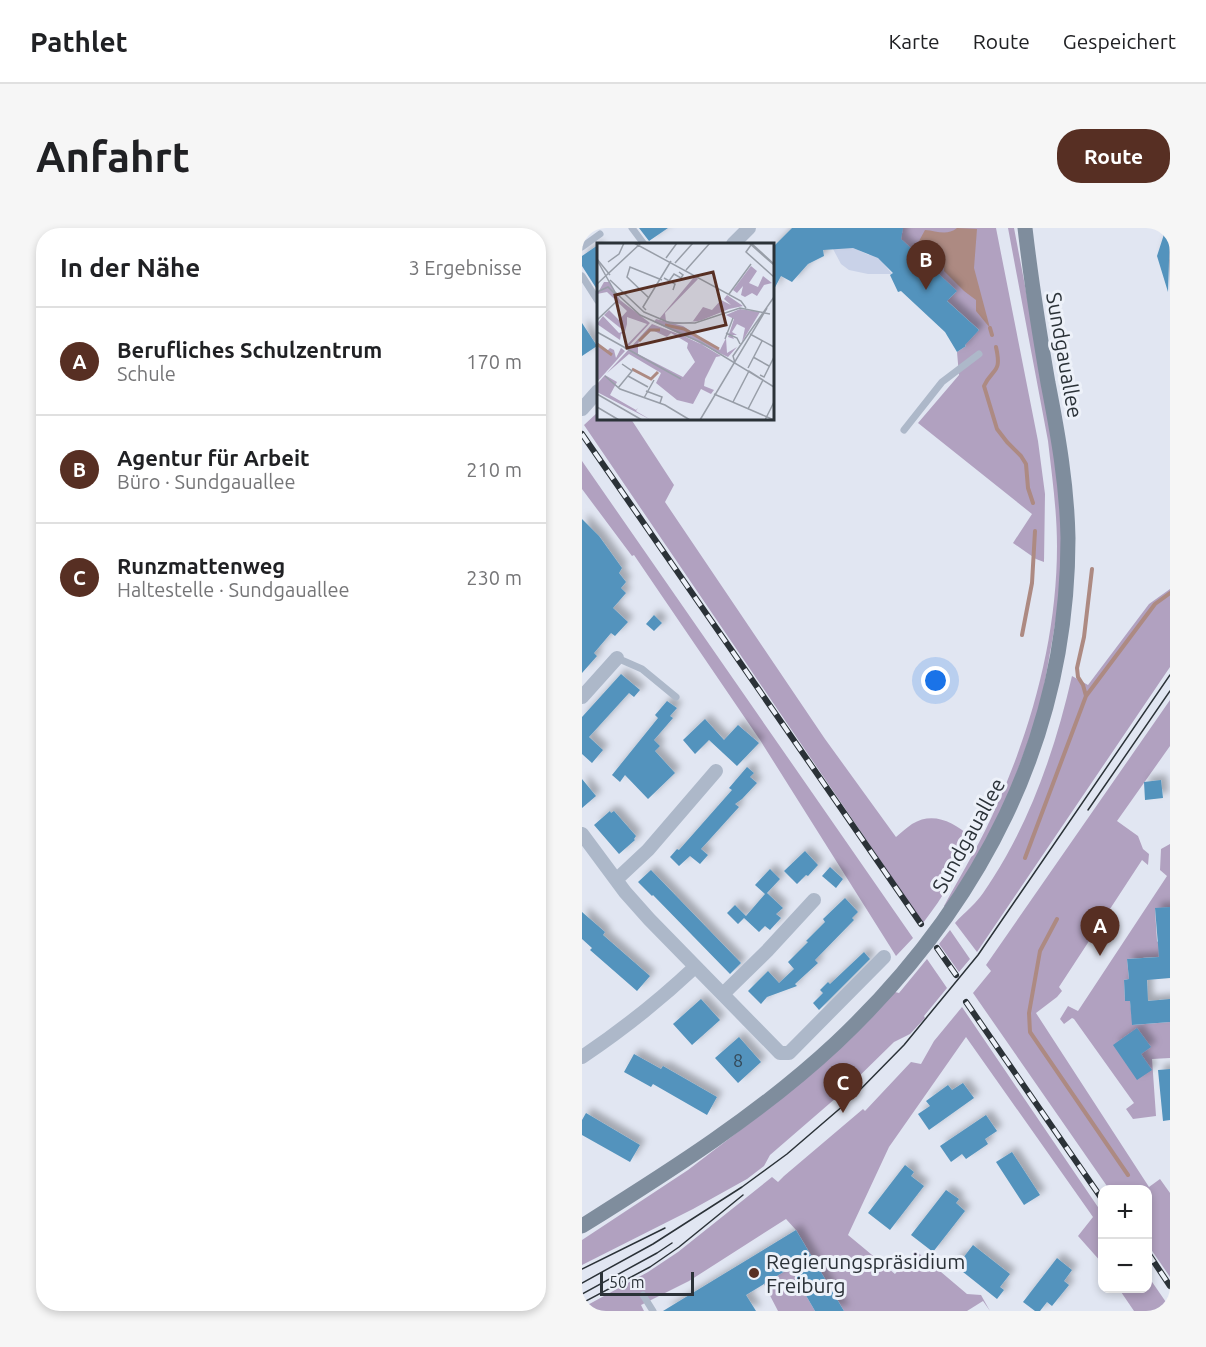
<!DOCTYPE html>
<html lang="de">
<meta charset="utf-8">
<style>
body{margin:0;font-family:Ubuntu,sans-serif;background:#f6f6f6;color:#202124}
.controls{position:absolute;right:18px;bottom:18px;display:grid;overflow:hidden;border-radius:12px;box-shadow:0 3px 9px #0003}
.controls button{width:54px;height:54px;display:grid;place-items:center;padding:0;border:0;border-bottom:2px solid #e0e0e0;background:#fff;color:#202124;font:30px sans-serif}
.scale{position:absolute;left:18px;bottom:15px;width:94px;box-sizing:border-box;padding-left:6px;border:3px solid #2b3238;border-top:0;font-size:16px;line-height:21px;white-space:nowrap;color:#2b3238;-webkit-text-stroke:4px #edf1f9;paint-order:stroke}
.you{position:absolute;left:354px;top:453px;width:21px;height:21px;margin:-15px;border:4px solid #fff;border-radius:50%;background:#1a73e8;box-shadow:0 0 0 9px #1a73e833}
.badge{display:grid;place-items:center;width:39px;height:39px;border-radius:50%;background:#572f23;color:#fff;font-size:20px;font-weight:700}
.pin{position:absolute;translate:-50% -50px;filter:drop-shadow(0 2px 3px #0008)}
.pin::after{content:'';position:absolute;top:32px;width:21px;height:18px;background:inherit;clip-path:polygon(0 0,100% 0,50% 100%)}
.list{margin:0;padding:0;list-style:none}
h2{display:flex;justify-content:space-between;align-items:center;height:78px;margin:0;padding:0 24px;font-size:26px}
h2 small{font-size:20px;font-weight:400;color:#757577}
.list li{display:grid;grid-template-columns:39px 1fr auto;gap:18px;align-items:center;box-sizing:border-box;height:108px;padding:0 24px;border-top:2px solid #e0e0e0}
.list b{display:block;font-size:22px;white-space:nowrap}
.list p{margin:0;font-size:20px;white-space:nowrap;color:#757577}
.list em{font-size:20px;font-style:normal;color:#757577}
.map{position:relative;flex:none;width:588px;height:1083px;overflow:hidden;border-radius:24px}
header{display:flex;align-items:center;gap:36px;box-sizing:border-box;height:84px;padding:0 30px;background:#fff;border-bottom:2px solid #e0e0e0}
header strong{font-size:28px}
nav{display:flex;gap:33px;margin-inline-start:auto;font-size:21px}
.intro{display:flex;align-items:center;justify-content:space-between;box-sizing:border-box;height:144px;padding:0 36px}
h1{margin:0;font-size:42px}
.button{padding:15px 27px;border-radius:24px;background:#572f23;color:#fff;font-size:21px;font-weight:700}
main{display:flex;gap:36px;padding:0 36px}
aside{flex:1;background:#fff;border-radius:24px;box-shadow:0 3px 9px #0003}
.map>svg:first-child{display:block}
.green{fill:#b1a1c0}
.plaza{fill:#c9d2e8}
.water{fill:#ad8a82}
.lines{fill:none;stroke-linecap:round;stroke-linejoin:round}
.stream{stroke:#ad8a82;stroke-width:4}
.building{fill:#5393bd;filter:url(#shadow)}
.lane{stroke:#adb8c9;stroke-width:7}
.street{stroke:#adb8c9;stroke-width:14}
.secondary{stroke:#7f8d9d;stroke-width:15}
.tram{stroke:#2b3238;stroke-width:1.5}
.rail-casing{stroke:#2b3238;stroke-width:6}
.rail{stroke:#edf1f9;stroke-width:4;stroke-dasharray:11;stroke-linecap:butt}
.poi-dot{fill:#572f23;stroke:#edf1f9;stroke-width:2}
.labels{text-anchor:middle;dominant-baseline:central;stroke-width:6;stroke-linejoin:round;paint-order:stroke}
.number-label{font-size:18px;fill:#354a59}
.street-label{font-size:21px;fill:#2b3238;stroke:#edf1f9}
.poi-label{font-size:21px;fill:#2b3238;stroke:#edf1f9;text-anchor:start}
.inset-river{fill:none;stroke:#ad8a82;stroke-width:3}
.inset-road{fill:none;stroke:#989ea8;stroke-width:1.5}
.view{fill:#572f23;fill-opacity:0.15;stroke:#572f23;stroke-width:3}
.inset-edge{fill:none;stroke:#2b3238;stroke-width:3}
</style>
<header>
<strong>Pathlet</strong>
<nav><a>Karte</a><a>Route</a><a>Gespeichert</a></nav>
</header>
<div class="intro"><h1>Anfahrt</h1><a class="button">Route</a></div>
<main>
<aside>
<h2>In der Nähe<small>3 Ergebnisse</small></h2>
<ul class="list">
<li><span class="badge">A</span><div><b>Berufliches Schulzentrum</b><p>Schule</p></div><em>170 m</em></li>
<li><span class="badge">B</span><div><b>Agentur für Arbeit</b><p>Büro · Sundgauallee</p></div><em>210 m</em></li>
<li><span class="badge">C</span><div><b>Runzmattenweg</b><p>Haltestelle · Sundgauallee</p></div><em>230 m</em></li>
</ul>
</aside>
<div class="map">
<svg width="588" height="1083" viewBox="0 0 588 1083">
<defs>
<filter id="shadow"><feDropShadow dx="5.5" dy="-5.5" stdDeviation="3" flood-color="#0004"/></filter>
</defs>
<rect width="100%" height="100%" fill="#e1e6f2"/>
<path class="green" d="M320,0H414L456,213L463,266L462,334L454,331L431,315L450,286L336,195L377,147L375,124L384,118L382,115L397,102L362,70L367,71L374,64L317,15Z
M426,0H432L468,189L480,283L479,363L458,481L423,577L396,630L364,680L362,678C380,645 400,612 415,577C451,496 475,407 475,318C475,283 470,248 466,213Z
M16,184V190L49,191L92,257L83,274L243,511L314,609C319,605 324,600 330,596C351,583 371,594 388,608C378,641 362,668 341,695L2,197Z
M0,233L331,710L314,728L178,512L52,327L50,328L0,261Z
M588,361V439L395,724L373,695C378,689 383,685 389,679C398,671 405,659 411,650C450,589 474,518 490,448L506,457L567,376Z
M588,472V518L535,593L556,608L561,621L567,626L566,637L560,632L477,759L480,763L475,769L454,785L567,959L578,951L588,965V1049L566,1017V962L527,961L391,765L409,743L404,737Z
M588,616V679L573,681L575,713L588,728L545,731L547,751L542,752L543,773H548L551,797L588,794V830L570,831L574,888L551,891L544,881L552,875L492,791L490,790L482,796L478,791L486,778L496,783L585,648L578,642L579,621Z
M368,702L388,731L377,744L357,716Z
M345,731L365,760L342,788L343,790L328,806L312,814L262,863L188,927L182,938L165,951L111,981L0,1037V1012L106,942L195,874L313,764L317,765Z
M380,779L520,985V1035L496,1008L511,989L384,809L307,919L266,1007L313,1046L333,1022L385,1066L399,1067L408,1083L401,1073L385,1083H262L214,1002L204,991L107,1053L59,1077L62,1083H0V1080L66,1044L96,1024L190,949L196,954L202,948L281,881L283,883L329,834L339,836L352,813Z
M208,1040L233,1083H196L182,1056Z
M566,1048L588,1080V1083H552L537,1061L566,1060Z"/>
<path class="plaza" d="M263,16L287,27L288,24L293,25L310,46H286L267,42L259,36L251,21Z"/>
<path class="water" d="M375,0L395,1L392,40L408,100L394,83V72L382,63L362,43V23L353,19H342L337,13L343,2C355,3 365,8 375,0Z"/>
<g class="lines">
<path class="stream" d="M408,100L410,107
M414,119C420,146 411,139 402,158L415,201L425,214L439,228L444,236L446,260L451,275
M440,407L450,355L453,303
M504,468L501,457L496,449L495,440L502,409L510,341
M443,630L504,468L573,376L588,365
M475,691L458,723L447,785L448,804L546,947"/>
</g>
<path class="building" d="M57,0H86L67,13Z
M210,0H321L319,11L375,63L365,73L397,102L383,117L384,118L375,124L363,104L319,63L316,64L308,47L311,45L296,30L271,20L241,22L242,28L226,36L210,54L199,48L190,65V20Z
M584,0H588L586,64L575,28Z
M16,17V63L0,38V28Z
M0,95L15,118L0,128Z
M0,291L17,308L40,340L37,345L44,354L39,360L44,365L31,380L46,394L33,408L29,405L12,425L15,428L0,445Z
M72,387L80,395L72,403L64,396Z
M39,446L58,462L52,469L47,465L7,509L21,522L10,535L0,526V489Z
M85,473L95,480L88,488L91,490L72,512L78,518L73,523L93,545L66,571L43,547L38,554L30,547L76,490L73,487Z
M123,491L142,512L156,497L177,515L155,538L127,512L113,526L101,512Z
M165,539L172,545L168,549L175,555L160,571L153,576L157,579L119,621L126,627L118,636L108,628L97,638L88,629L95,621L97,622L150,562L147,560Z
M0,551L14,568L0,580Z
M579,552L581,570L563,572L562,554Z
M28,583L29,585L32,583L54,608L52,611L53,612L37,626L12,597Z
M223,623L236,637L226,648L224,647L215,656L202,643Z
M248,639L261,651L254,660L240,648Z
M188,641L198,651L185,665L201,680L194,686L199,690L188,702L183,698L177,704L162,690L156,696L145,685L153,677L164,688L183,666L173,657Z
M69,642L159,735L148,746L71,667L70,668L56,654Z
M263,670L276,684L270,690L272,692L233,732L236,735L213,756L215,758L185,769L179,776L166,763L186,743L197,755L212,741L206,734L226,714L224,713L243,694L241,691Z
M588,679V750L565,752L566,773L588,771V794L550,797L548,773H543L542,752L547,751L545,731L577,729L573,680Z
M0,684L23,704L21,707L68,748L55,763L8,722L10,720L0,711Z
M282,724L288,731L237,782L231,775L241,765L238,762L246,754L248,756Z
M119,771L138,792L110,817L91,796Z
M555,800L569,819L559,826L570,842L555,852L531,817Z
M157,809L179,834L156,855L133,830Z
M52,826L79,841L81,838L135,869L125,887L71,856L69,859L42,844Z
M588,841V892L581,893L576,842Z
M381,855L392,870L347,902L336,886L348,878L344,873L366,857L370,862Z
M4,885L58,917L48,934L0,907V892Z
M404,887L415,903L403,911L406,916L384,931L380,926L369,934L358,918Z
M430,924L458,967L442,977L414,934Z
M323,937L332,944L329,948L342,958L308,1002L286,985Z
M364,962L377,971L374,975L383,983L351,1024L329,1007Z
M214,1002L262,1083H233L208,1040L164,1067L174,1083H81Z
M391,1017L428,1046L418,1059L422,1062L415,1071L371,1036L378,1027L381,1030Z
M475,1030L490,1042L482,1053L487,1057L470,1078L465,1074L458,1083H453L441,1074Z"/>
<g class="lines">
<path class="lane" d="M50,0L62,16
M0,19L18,6
M0,48L16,73
M322,202L360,154L397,126
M35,430L60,441L94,469
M61,1067L71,1083"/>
<path class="street" d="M151,16L167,0
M0,181L16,163
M0,469L35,430
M0,606L43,664L67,691L198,825H207L302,729
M35,651L66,622L134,543
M141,766L185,723L232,672
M0,829C40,802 78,772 113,739"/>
<path class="secondary" d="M0,998C88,943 178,886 254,815C398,679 486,511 486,310C485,257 476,206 466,155C457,103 449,52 443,0"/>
<path class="tram" d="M506,582L588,463
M0,1041L83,1000
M0,1055L71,1016L160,959L205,926L269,871L322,817L396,727L588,447
M0,1066L75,1025L90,1015
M0,1075L68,1039L97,1019L161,967"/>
<g class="rail-casing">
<path id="rail" d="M0,206L339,696
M355,720L374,747
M384,774L520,971
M566,1025L588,1058"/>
</g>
<use href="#rail" class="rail"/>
</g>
<circle class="poi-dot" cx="172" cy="1045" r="6"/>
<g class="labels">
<g class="number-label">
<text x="156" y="832">8</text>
</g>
<g class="street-label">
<text transform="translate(483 127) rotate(80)">Sundgauallee</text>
<text transform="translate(386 607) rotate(-61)">Sundgauallee</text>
</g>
<g class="poi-label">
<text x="184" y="1033">Regierungspräsidium<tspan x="184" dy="24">Freiburg</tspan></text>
</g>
</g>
<g transform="translate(15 15)">
<rect width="177" height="177" fill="#e1e6f2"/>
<path d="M154,23L160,28L152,40L161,44L166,33L175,40L167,42L160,53L155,50L148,54L144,52L146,43L140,50L136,47ZM98,33L101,36L68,70L69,78L86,80L101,78H96L106,64L115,67L124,57L134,62L127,56L130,52L146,63L132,66L105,77L93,80L82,81L73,80L62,76ZM7,39H12L23,57L53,80L29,106L27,105L50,81L30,74V81L28,88L24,91L23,97L0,81L6,73L22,90L27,88L7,72L12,67L22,77L30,68L10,49L0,51ZM143,66L163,69L145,99L148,85L140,81L135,89L140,92H135L137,96L131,94L137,76L129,72ZM59,76L86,83L123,107L129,95L130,110L140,104L131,114L57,79ZM55,81L97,97L124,113L119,114L108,136L107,143L117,147L114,151L104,146L96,161L80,157L59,140L64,130L32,111L10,130ZM55,87L70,94L74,90L91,100L90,105L98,119L86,134L41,111V100ZM0,99L10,108L13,105L17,107L19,115L24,105L28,108L0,139ZM8,132L20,139L13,152L39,167L41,165L39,168L54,177L0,149V141Z" fill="#b1a1c0" fill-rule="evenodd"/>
<path class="inset-river" d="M68,82L87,86L122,106M42,98L53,87H63M0,101L15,112M35,126L54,136L61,129"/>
<path class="inset-road" d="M37,0L144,58L149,65M152,0L177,22M154,0L177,21M154,2L149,9L177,34M69,15L80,0M0,16L13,32M0,17L18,49L43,72L105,100L177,144M11,19L22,11L27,0M78,20L96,0M89,27L113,0M67,35L78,41L76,47M13,37L47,69L73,80H98L143,65L173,71M72,38L77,31L84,35L86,32L82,29M0,41L44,0M0,49L11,44L20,53M132,51L154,21M52,55L30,34L33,24L65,37M49,67L46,64L74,18M0,77L21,57M0,89L84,136M129,90L140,95L143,101M153,91L177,104M128,96L136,75M156,114L172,123M138,120L136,113L177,54M151,125L165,98M163,132L167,134L177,114M8,133L23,146L68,162L93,177M31,133L51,144M21,145L35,128L25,121M49,148L65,154L63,160M0,151L45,177M117,151L177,177M47,155L57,137M136,159L152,128L166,137L151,166M0,164L22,177M103,177L170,65M168,177L177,159"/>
<path class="view" d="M116,29L129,82L30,105L18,52Z"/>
<rect width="177" height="177" class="inset-edge"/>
</g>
</svg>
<div class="controls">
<button>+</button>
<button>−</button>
</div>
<div class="scale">50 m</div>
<div class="you"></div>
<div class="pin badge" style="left:518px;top:728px">A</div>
<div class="pin badge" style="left:344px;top:62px">B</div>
<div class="pin badge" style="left:261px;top:885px">C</div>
</div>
</main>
